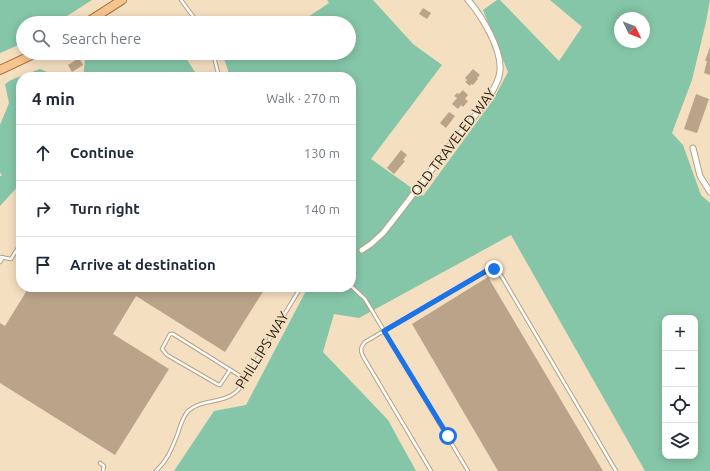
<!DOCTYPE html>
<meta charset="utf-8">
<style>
body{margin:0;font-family:Ubuntu,sans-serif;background:#f2f2f3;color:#1f2937}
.controls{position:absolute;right:12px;bottom:12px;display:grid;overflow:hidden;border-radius:8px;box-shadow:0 2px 10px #0003}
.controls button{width:36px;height:36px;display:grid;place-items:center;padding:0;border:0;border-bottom:1px solid #e0e1e3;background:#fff;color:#1f2937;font:20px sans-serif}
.compass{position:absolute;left:614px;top:12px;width:36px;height:36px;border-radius:50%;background:#fff;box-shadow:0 2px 10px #0003;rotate:133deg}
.stop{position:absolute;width:12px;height:12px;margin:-9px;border:3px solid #1a73e8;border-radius:50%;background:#fff}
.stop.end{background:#1a73e8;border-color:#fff;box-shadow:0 1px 4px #0008}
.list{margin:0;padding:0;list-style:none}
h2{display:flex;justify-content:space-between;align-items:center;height:52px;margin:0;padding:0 16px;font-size:17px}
h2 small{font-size:13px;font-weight:400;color:#747a83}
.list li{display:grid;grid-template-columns:26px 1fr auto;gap:12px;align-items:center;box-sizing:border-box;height:56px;padding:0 16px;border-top:1px solid #e0e1e3}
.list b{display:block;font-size:15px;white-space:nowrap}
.list em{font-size:13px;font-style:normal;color:#747a83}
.icon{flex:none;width:22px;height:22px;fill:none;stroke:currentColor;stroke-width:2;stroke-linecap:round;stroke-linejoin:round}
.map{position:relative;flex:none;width:710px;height:471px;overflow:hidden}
.search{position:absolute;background:#fff;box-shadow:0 2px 10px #0003;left:16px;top:16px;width:340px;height:44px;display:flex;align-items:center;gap:10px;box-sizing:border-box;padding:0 14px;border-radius:22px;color:#747a83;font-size:15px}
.panel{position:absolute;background:#fff;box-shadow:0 2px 10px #0003;left:16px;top:72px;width:340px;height:220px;border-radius:16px}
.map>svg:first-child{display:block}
.green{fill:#86c6a8;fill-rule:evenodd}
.building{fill:#bba389}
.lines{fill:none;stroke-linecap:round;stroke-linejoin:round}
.service-casing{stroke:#b5a184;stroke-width:4.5}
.minor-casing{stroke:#b5a184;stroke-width:7}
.primary-casing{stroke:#ab7336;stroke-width:10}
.service{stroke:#fff;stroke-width:2.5}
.minor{stroke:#fff;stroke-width:5}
.primary{stroke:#f5c490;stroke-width:8}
.route{stroke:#1a73e8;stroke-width:5}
.labels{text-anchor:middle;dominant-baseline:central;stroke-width:3.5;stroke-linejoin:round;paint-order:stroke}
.street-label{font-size:14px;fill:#2c2419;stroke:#f4dfc1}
</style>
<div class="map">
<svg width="710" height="471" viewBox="0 0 710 471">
<rect width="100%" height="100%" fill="#f4dfc1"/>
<path class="green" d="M0,0H92L56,23H23V43L0,53Z
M327,0H373L413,44L442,65L371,159L423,196L493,100L508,72L483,10L497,0H500L559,61L582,27L550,0H710L706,22L692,80L672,133L683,145L701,195L710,203V471H645L511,235L359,318L334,314L323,352L388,420L416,471H174L214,411L246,405L308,287H351V77H228V70L222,53H349V23H299L329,3ZM620,18H644V42H620ZM665,318H695V456H665Z
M86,53H183L198,77H83Z
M40,69L59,77H21V183L0,206V176H2L0,172V125L9,103L5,84L11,80Z"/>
<path class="building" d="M423,8L431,13L427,19L419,14Z
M710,47V75L704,73L707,61H705Z
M79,58L83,65L72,72L68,65Z
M473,69L480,75L477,78L478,79L473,85L471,84L470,86L465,82L467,80L465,78Z
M463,90L468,95L465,99L468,101L463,107L461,105L458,109L452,104L457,98L454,96L457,93L459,94Z
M696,94L709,99L697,133L684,129Z
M449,112L455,116L446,128L440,123Z
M401,150L407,155L403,160L405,161L394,174L387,168Z
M488,277L603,471H498L412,324Z
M29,287H266L225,352L136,296L113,334L169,369L115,455L0,383V323L5,326Z"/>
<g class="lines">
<g class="service-casing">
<path id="service" d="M181,0L198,23
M213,53L219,77
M0,257L11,259L21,243
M0,262L3,257
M351,286L365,299L468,471
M230,370L220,385L217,384L167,355L162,349L170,334H173L245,379
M100,463L104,466L103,471
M156,471C168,460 172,448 178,433C180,426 183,417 188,411C202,398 225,405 239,389L301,287
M431,471L364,358C360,351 360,348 365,342L488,270L494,269L499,272L616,471"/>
</g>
<g class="minor-casing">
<path id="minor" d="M693,148L700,176L710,192
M362,250L371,244L383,233C405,206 425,178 446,151C461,131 498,94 500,71C502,49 482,16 468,0"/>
</g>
<g class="primary-casing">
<path id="primary" d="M86,23L122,0
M0,70L36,53"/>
</g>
<use href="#service" class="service"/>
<use href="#minor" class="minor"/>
<use href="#primary" class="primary"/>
</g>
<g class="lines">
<path class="route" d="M448,436L384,331L488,270L494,269"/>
</g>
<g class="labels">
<g class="street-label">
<text transform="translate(453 142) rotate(-53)">OLD TRAVELED WAY</text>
<text transform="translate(262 350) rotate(-58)">PHILLIPS WAY</text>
</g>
</g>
</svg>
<div class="controls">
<button>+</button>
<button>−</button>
<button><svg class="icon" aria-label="locate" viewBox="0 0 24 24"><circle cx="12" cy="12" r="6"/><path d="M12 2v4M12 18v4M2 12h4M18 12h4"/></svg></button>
<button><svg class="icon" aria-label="layers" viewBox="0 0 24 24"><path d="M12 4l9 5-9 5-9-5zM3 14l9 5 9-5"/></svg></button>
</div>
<svg class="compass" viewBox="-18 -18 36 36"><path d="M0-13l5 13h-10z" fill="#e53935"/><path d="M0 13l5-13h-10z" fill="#747a83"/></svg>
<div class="stop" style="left:448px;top:436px"></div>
<div class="stop end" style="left:494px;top:269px"></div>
<div class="search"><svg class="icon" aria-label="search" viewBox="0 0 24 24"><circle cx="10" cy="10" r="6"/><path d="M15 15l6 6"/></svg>Search here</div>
<section class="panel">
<h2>4 min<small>Walk · 270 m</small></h2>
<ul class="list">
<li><svg class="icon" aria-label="ahead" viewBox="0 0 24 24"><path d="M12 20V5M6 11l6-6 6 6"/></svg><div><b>Continue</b></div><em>130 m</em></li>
<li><svg class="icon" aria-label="right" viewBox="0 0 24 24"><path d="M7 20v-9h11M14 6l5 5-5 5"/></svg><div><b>Turn right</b></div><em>140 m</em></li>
<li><svg class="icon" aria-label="arrive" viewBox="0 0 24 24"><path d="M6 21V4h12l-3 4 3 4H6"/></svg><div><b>Arrive at destination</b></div></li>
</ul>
</section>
</div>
